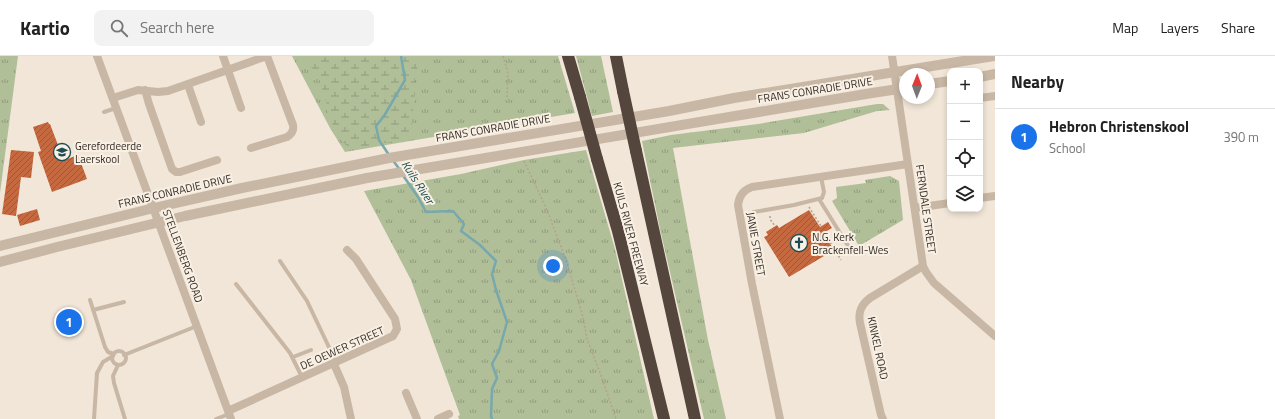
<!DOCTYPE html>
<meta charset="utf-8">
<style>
body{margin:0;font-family:"Titillium Web",sans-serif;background:#f2f2f2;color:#222}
.controls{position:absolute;right:12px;top:12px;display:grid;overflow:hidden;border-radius:8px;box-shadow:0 2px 6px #0003}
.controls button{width:36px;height:36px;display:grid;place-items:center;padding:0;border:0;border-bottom:1px solid #e0e0e0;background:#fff;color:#222;font:20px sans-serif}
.compass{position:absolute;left:899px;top:12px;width:36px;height:36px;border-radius:50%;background:#fff;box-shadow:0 2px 6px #0003;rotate:1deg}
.you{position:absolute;left:553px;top:210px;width:14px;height:14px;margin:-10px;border:3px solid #fff;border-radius:50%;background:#1a73e8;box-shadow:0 0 0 6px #1a73e833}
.badge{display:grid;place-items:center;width:26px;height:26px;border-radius:50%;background:#1a73e8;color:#fff;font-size:13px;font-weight:700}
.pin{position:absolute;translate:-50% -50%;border:2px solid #fff;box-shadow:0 1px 4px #0006}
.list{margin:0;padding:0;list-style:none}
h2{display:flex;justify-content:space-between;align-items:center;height:52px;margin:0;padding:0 16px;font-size:17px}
h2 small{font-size:13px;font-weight:400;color:#767676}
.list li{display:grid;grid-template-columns:26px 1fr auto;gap:12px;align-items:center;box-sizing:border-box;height:56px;padding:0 16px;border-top:1px solid #e0e0e0}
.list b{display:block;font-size:15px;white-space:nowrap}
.list p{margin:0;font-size:13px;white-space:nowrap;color:#767676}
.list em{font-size:13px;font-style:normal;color:#767676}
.icon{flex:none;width:22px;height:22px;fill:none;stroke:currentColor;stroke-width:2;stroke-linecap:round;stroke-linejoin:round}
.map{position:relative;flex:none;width:995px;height:363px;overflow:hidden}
header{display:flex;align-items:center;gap:24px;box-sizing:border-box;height:56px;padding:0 20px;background:#fff;border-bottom:1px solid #e0e0e0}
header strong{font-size:19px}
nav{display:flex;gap:22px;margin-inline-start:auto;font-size:14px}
.search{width:280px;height:36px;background:#f2f2f2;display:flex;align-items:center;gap:10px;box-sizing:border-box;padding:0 14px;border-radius:8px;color:#767676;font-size:15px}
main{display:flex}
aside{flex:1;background:#fff}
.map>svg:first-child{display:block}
.grass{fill:url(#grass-tufts)}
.wetland{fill:url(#wetland-marsh)}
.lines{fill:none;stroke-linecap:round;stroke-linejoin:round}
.stream{stroke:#77a8ad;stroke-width:2.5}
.building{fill:url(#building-hatch)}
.path{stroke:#b4a18e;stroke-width:1.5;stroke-dasharray:2 2;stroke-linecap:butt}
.service{stroke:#c8b7a4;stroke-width:4}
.minor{stroke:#c8b7a4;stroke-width:8}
.tertiary{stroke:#c8b7a4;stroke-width:10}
.motorway{stroke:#55463d;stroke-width:12}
.motorway-bridge{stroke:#55463d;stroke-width:12}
.labels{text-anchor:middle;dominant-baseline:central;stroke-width:4;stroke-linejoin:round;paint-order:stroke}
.street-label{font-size:11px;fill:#342b26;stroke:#f9f0e4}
.poi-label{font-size:11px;fill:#342b26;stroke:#f9f0e4;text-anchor:start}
.water-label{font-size:12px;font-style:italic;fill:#1c4d55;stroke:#f9f0e4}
</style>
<header>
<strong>Kartio</strong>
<div class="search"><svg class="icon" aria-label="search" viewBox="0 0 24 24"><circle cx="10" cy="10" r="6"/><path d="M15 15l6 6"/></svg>Search here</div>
<nav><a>Map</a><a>Layers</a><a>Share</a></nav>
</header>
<main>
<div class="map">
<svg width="995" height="363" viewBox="0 0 995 363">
<defs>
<pattern id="grass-tufts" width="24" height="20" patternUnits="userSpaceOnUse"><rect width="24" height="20" fill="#b0bf98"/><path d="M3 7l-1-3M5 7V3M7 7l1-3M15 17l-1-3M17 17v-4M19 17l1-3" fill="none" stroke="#909b7c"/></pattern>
<pattern id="wetland-marsh" width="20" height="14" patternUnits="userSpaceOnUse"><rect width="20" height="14" fill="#b0bf98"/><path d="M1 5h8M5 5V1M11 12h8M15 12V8" fill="none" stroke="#909b7c"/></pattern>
<pattern id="building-hatch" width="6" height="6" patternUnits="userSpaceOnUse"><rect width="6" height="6" fill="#c56941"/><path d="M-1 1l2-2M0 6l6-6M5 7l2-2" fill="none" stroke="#a15736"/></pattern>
</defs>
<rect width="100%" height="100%" fill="#f1e6d8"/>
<path class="grass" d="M0,0H18L0,137Z
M292,0H558L575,57L345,96L330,72Z
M576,0H601L613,56L592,60Z
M877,48H883L890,54L877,55L804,77L673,92L708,284L726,363H704L660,173L642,85L671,79L758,68Z
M586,94L615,193L654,363H459L458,360L460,359L411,224L392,188L364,135L461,118L524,104Z
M890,120L899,125L903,164L859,190L832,145L837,142L836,131L866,127L865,124Z"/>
<path class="wetland" d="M307,0H416L418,10L415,20V38L411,75L407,83L361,91H348L339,82L330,63L326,46L319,22L311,11Z"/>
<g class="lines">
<path class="stream" d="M389,99L379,84L376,70L384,60L405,24L401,0
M392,103L400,114
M402,118L418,141L426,156L453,155L464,168L461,175L480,189L496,205L492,218L496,234L507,266L499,295L492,308L497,322L492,333L491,360L492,363"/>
</g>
<path class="building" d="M48,66L49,68H50L58,89H56L62,105L78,99L87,123L52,136L38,96L41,95L33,71Z
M11,94L34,96L31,122L21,121L16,160L2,158Z
M37,153L40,164L20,170L17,159Z
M809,154L820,171L828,166L832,172L823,177L834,194L789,221L764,181L768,179L766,176L777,169L779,172Z"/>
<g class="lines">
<path class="path" d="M503,0L508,17L507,43
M524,105L547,154L566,204L583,261L587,283L602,322L616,363
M809,151L821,170
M770,160V163L775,170
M824,176L841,204"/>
<path class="service" d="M104,56L116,52
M819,143L850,193
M754,156L794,149L822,142L824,136L821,121
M280,205L307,245L336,306
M236,228L290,297L302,321
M90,244L105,291L108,296L114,298
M93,254L124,246
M112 302a7 7 0 1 1 14 0a7 7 0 1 1-14 0Z
M124,299L197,270
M293,301L311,294
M118,309L113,320L114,327L125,363
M94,363L97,317L103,306L113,300
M216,363L229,358"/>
<path class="minor" d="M97,0L231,363
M223,0L241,52
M892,0L923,210L926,216L934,227L995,280
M188,29L201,66
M145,34L149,48L172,113L176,116H180L217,104
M113,42L138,34L158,36L168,35L267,0
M980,42L995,40
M251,92L287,81C292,78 294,74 293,69L267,0
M980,142L995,140
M915,152L950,147
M334,308L344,331L351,363
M406,337L417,363
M228,355L393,280L397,273L395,263L356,203L347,194
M438,363L449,358
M780,363L752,228L738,149C739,140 743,134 752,131L908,108
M883,363L881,359L860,267C858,256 861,249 870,242L923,210"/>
<path class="tertiary" d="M980,21L995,18
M929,28L950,25
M0,190L154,152L242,132L389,102L669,55L734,42L994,0
M0,206L57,191L185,160L367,122L872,37L905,32"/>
<path class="motorway" d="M568,0L580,41
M616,0L623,35
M636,95L695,363
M597,103L618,175L664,363"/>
<path class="motorway-bridge" d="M623,35L636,95
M580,41L597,103"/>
</g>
<defs>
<g id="school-ring" transform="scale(0.9)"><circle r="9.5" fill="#f9f0e4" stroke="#1c4d55" stroke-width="1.5"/><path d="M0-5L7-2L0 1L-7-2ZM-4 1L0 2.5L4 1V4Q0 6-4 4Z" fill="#1c4d55"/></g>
<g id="church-ring" transform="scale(0.9)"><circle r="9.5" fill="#f9f0e4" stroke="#1c4d55" stroke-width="1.5"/><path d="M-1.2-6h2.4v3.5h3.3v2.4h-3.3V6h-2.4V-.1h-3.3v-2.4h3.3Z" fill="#1c4d55"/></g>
</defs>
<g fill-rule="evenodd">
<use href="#school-ring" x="62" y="96"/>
<use href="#church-ring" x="799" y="187"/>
</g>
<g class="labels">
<g class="street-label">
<text transform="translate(815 34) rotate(-9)">FRANS CONRADIE DRIVE</text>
<text transform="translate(493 72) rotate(-10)">FRANS CONRADIE DRIVE</text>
<text transform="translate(175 135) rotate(-13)">FRANS CONRADIE DRIVE</text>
<text transform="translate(926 153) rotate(82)">FERNDALE STREET</text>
<text transform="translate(631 178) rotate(75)">KUILS RIVER FREEWAY</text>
<text transform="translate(756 188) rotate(80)">JANIE STREET</text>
<text transform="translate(183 200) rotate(70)">STELLENBERG ROAD</text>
<text transform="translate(342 292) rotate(-24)">DE OEWER STREET</text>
<text transform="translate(878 292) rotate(78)">KINKEL ROAD</text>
</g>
<g class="poi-label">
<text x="75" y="90">Gerefordeerde<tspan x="75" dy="13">Laerskool</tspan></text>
<text x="812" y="181">N.G. Kerk<tspan x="812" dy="13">Brackenfell-Wes</tspan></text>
</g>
<g class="water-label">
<text transform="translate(418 126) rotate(57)">Kuils River</text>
</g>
</g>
</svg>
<div class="controls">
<button>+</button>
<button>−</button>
<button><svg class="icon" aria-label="locate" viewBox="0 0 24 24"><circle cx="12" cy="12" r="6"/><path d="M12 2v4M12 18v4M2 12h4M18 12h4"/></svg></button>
<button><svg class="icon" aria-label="layers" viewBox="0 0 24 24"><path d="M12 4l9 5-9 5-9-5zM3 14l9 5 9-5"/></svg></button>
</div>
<svg class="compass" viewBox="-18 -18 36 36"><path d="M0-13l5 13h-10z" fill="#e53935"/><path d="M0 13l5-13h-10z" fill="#767676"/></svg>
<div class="you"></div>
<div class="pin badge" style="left:69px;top:266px">1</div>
</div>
<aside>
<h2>Nearby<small></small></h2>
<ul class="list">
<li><span class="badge">1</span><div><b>Hebron Christenskool</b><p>School</p></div><em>390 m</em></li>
</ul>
</aside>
</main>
